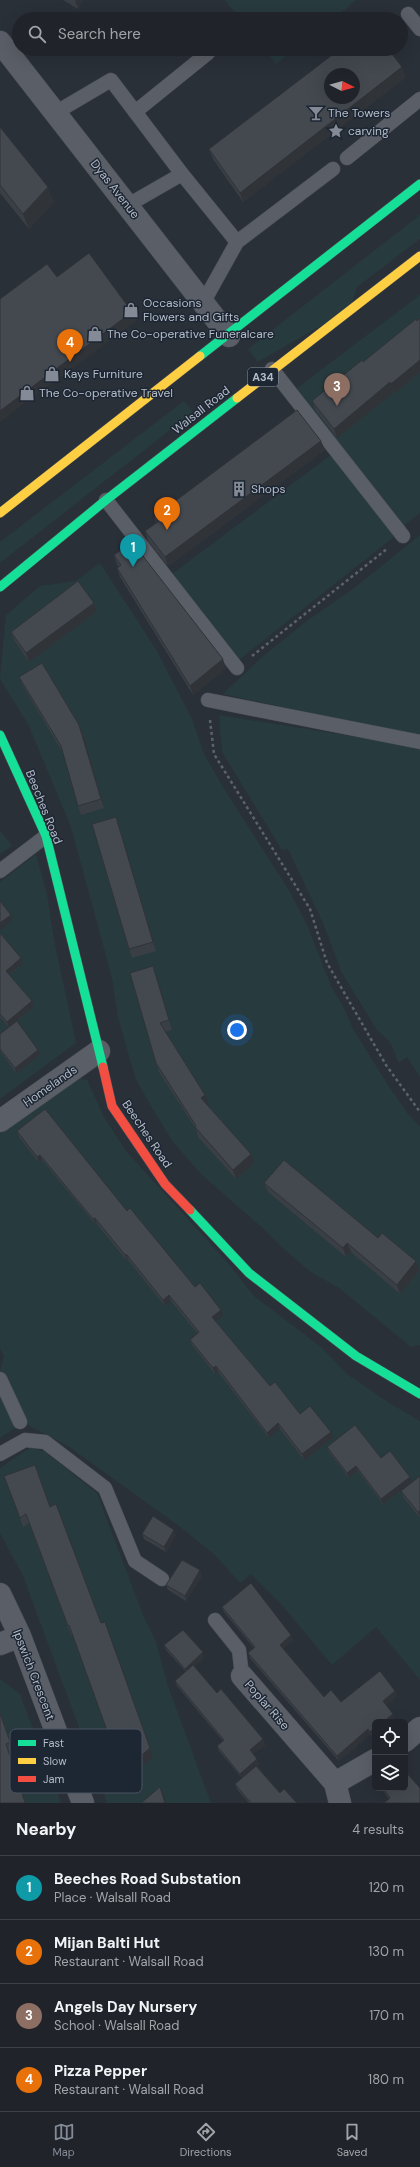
<!DOCTYPE html>
<meta charset="utf-8">
<style>
body{margin:0;font-family:"DM Sans",sans-serif;background:#282c32;color:#f1f3f6}
.controls{position:absolute;right:12px;bottom:12px;display:grid;overflow:hidden;border-radius:6px;box-shadow:0 4px 16px #0002}
.controls button{width:36px;height:36px;display:grid;place-items:center;padding:0;border:0;border-bottom:1px solid #3d4147;background:#20242a;color:#f1f3f6;font:20px sans-serif}
.compass{position:absolute;left:324px;top:68px;width:36px;height:36px;border-radius:50%;background:#20242a;box-shadow:0 4px 16px #0002;rotate:95deg}
.you{position:absolute;left:237px;top:1030px;width:14px;height:14px;margin:-10px;border:3px solid #fff;border-radius:50%;background:#1a73e8;box-shadow:0 0 0 6px #1a73e833}
.badge{display:grid;place-items:center;width:26px;height:26px;border-radius:50%;background:#848b96;color:#fff;font-size:13px;font-weight:700}
.pin{position:absolute;translate:-50% -33px;filter:drop-shadow(0 1px 2px #0008)}
.pin::after{content:'';position:absolute;top:21px;width:14px;height:12px;background:inherit;clip-path:polygon(0 0,100% 0,50% 100%)}
.list{margin:0;padding:0;list-style:none}
h2{display:flex;justify-content:space-between;align-items:center;height:52px;margin:0;padding:0 16px;font-size:17px}
h2 small{font-size:13px;font-weight:400;color:#a2a4a8}
.list li{display:grid;grid-template-columns:26px 1fr auto;gap:12px;align-items:center;box-sizing:border-box;height:64px;padding:0 16px;border-top:1px solid #3d4147}
.list b{display:block;font-size:15px;white-space:nowrap}
.list p{margin:0;font-size:13px;white-space:nowrap;color:#a2a4a8}
.list em{font-size:13px;font-style:normal;color:#a2a4a8}
.icon{flex:none;width:22px;height:22px;fill:none;stroke:currentColor;stroke-width:2;stroke-linecap:round;stroke-linejoin:round}
.map{position:relative;flex:none;width:420px;height:1803px;overflow:hidden}
.search{position:absolute;background:#20242a;box-shadow:0 4px 16px #0002;left:12px;right:12px;top:12px;height:44px;display:flex;align-items:center;gap:10px;box-sizing:border-box;padding:0 14px;border-radius:22px;color:#a2a4a8;font-size:15px}
.sheet{height:308px;background:#20242a}
nav{display:flex;justify-content:space-around;align-items:center;box-sizing:border-box;height:56px;border-top:1px solid #3d4147;background:#20242a;font-size:11px;color:#a2a4a8}
nav a{display:grid;justify-items:center;gap:2px}
nav .on{color:#848b96}
.map>svg:first-child{display:block}
.green{fill:#273a3e}
.lines{fill:none;stroke-linecap:round;stroke-linejoin:round}
.lane-casing{stroke:#484c53;stroke-width:15}
.street-casing{stroke:#484c53;stroke-width:23}
.fast-casing{stroke:#484c53;stroke-width:10}
.slow-casing{stroke:#484c53;stroke-width:10}
.jam-casing{stroke:#484c53;stroke-width:10}
.path{stroke:#5d636a;stroke-width:2.5;stroke-dasharray:3 3;stroke-linecap:butt}
.lane{stroke:#5a5e66;stroke-width:14}
.street{stroke:#5a5e66;stroke-width:22}
.fast{stroke:#16e098;stroke-width:9}
.slow{stroke:#ffcf43;stroke-width:9}
.jam{stroke:#f24e42;stroke-width:9}
.wall{fill:#3a3f45}
.shaded-wall{fill:#303338}
.building{fill:#444950;stroke:#303338;fill-rule:evenodd}
.labels{text-anchor:middle;dominant-baseline:central;stroke-width:3;stroke-linejoin:round;paint-order:stroke}
.shield{fill:#1d2633;stroke:#878f9c;stroke-width:1}
.shield-label{font-size:11px;font-weight:bold;fill:#b4bcc9}
.poi-label{font-size:12px;fill:#b4bcc9;stroke:#1d2633;text-anchor:start}
.street-label{font-size:12px;fill:#b4bcc9;stroke:#1d2633}
.key{fill:#1d2633;stroke:#4a5360;stroke-width:1}
.key-label{font-size:11px;fill:#b4bcc9}
</style>
<div class="map">
<svg width="420" height="1803" viewBox="0 0 420 1803">
<rect width="100%" height="100%" fill="#2a3038"/>
<path class="green" d="M225,0H356L333,19H240Z
M264,49H295L276,64Z
M420,215V239L357,287L350,309L258,362L248,349Z
M420,295V513L402,527L297,388Z
M184,401L193,412L0,563V542Z
M331,455L395,536L239,660L172,574Z
M420,535V737L223,694L261,658L308,620L353,589Z
M100,563L157,651L192,719L204,754L223,787L290,892L307,925L332,988L343,1006L353,1029L388,1085L408,1114L420,1127V1345L411,1347L339,1288L311,1272L285,1250L265,1230L201,1174L173,1142L152,1108L137,1081L130,1060L118,1017L112,978L71,827L28,724L0,679L6,615L40,586L76,581Z
M219,715L420,747V1077L407,1057L399,1063L390,1042L377,1030L342,973L323,923L288,849L282,850L222,752Z
M0,830L12,846L0,854Z
M36,854L47,894L54,940L76,1043L0,1099V882Z
M80,1078L87,1080L104,1117L126,1151L228,1263L254,1296L321,1347L347,1374L388,1402L420,1421V1680L376,1627L332,1665L281,1604L251,1574L240,1583L215,1555L179,1526L68,1446L26,1424L7,1379L0,1371L4,1356L0,1348V1134L69,1082Z
M0,1396L17,1427L0,1438Z
M31,1447L45,1452L97,1493L143,1615L156,1642L168,1686L211,1803H107L23,1576L0,1533V1468Z
M0,1679L20,1694L61,1803H0Z"/>
<g class="lines">
<g class="lane-casing">
<path id="lane" d="M408,14L420,29
M135,112L208,53
M55,113L111,80L182,174L237,242L333,169
M347,158L420,99
M128,205L182,174
M203,303L237,242
M272,369L403,536
M106,500L237,668
M208,700L420,742
M0,871L46,836
M0,1379L20,1422
M0,1454L25,1440L45,1442L105,1488L135,1561L162,1579
M215,1620L239,1650L242,1676"/>
</g>
<g class="street-casing">
<path id="street" d="M0,42L229,336
M0,1121L99,1051
M0,1594L20,1636L83,1803
M0,1644L20,1636
M242,1676L335,1783L340,1803
M405,1741L420,1728
M335,1783L375,1760"/>
</g>
<g class="fast-casing">
<path id="fast" d="M200,356L420,184
M0,587L106,500L237,398
M0,735L46,836L103,1067
M190,1210L249,1273L356,1356L420,1394"/>
</g>
<g class="slow-casing">
<path id="slow" d="M237,398L420,256
M0,513L200,356"/>
</g>
<g class="jam-casing">
<path id="jam" d="M103,1067L112,1106L165,1184L190,1210"/>
</g>
<path class="path" d="M252,656L388,548
M210,720L214,754L310,909L327,963L386,1065L420,1112"/>
<use href="#lane" class="lane"/>
<use href="#street" class="street"/>
<use href="#fast" class="fast"/>
<use href="#slow" class="slow"/>
<use href="#jam" class="jam"/>
</g>
<path class="wall" d="M63,0H83L78,9Z
M406,77L243,202L213,159L209,149Z
M0,127L54,202L29,229L0,193Z
M420,318V372L395,393L394,392L337,438L316,411L312,401Z
M325,450L168,566L148,541L145,531L156,523L154,517Z
M114,555L226,668L193,695L120,577L117,568L119,567L117,564Z
M94,603L97,611L29,662L14,640L11,632Z
M19,677L79,725L83,734L104,808L81,815L78,806L63,753L23,686Z
M119,827L156,951L132,958L129,949Z
M0,933L23,963L9,975L32,1001L34,1006L12,1025L38,1050L40,1055L16,1073L0,1051V1034L9,1027L0,1017Z
M153,966L156,975L172,1030L165,1032L209,1104L207,1105L251,1154L254,1163L236,1179L198,1137L196,1129L159,1072L156,1063Z
M17,1131L127,1211L195,1287L223,1315L216,1321L270,1386L300,1414L331,1432L333,1438L304,1460L280,1429L269,1438L218,1372L215,1374L192,1345L190,1340L198,1334L171,1301L165,1306L128,1260L127,1261L97,1224L96,1225L42,1160L39,1163L19,1137Z
M264,1183L378,1238L416,1261L419,1271L400,1294L351,1252L346,1257L268,1192Z
M327,1447L381,1458L412,1482L383,1504L358,1471L349,1478L329,1452Z
M4,1476L50,1507L101,1623L153,1757L125,1780L73,1634L71,1635L29,1523L23,1527Z
M420,1476V1518L404,1498L401,1491Z
M142,1534L176,1535L166,1552L144,1539Z
M202,1576L186,1601L168,1590L166,1585Z
M222,1607L293,1640L283,1649L324,1697L341,1702L395,1691L397,1696L386,1705L395,1719L391,1722H375L372,1737L370,1734L339,1761L250,1658L248,1653L254,1648L224,1612Z
M164,1645L204,1658L194,1667L217,1693L263,1739L265,1745L253,1754L257,1759L259,1764L257,1766L280,1793L297,1803H249L237,1789L235,1784L242,1778L219,1751L217,1746L223,1741L177,1686L175,1681L186,1672L166,1650Z
M0,1712L14,1752L9,1753L0,1803Z
M383,1788H420L389,1799L384,1792Z"/>
<path class="shaded-wall" d="M75,0H83L78,9Z
M402,67L406,77L243,202L240,193Z
M48,187L54,202L29,229L23,214Z
M132,312L136,321L0,422V411Z
M420,360V372L395,393L391,384Z
M390,382L394,392L337,438L334,429Z
M321,441L325,450L168,566L165,557Z
M94,603L97,611L29,662L26,653Z
M223,659L226,668L193,695L190,686Z
M79,725L83,734L104,808L101,799Z
M116,817L119,827L156,951L153,942Z
M11,915L12,920L0,930V923Z
M21,958L23,963L7,976L6,971Z
M153,966L156,975L172,1030L169,1020Z
M32,1001L34,1006L9,1027L7,1022Z
M38,1050L40,1055L16,1073L15,1068Z
M205,1095L209,1104L204,1107L201,1098Z
M251,1154L254,1163L236,1179L233,1170Z
M40,1155L42,1160L39,1163L37,1157Z
M95,1218L97,1224L96,1225L93,1219Z
M347,1243L351,1252L346,1257L343,1248Z
M126,1254L128,1260L127,1261L125,1255Z
M416,1261L419,1271L400,1294L397,1285Z
M169,1295L171,1301L165,1306L163,1300Z
M221,1310L223,1315L214,1323L212,1317Z
M216,1366L218,1372L215,1374L213,1368Z
M278,1423L280,1429L269,1438L267,1433Z
M331,1432L333,1438L304,1460L302,1454Z
M356,1466L358,1471L349,1478L347,1473Z
M410,1477L412,1482L383,1504L381,1499Z
M420,1511V1517L418,1512Z
M174,1530L176,1535L166,1552L164,1547Z
M200,1570L202,1576L186,1601L185,1596Z
M105,1622L153,1757L125,1780L122,1772Z
M291,1635L293,1640L282,1650L280,1645Z
M203,1652L204,1658L187,1674L185,1669Z
M395,1691L397,1696L385,1706L383,1701Z
M393,1714L395,1719L391,1722H383Z
M375,1728V1735L372,1737L370,1732Z
M368,1729L370,1734L339,1761L337,1756Z
M263,1739L265,1745L252,1755L250,1750Z
M257,1759L259,1764L242,1779L240,1774Z
M160,1787L164,1796L165,1803Z"/>
<path class="building" d="M340,49H388L402,67L240,193L209,149ZM330,74H354V98H330Z
M0,127L48,187L23,214L0,185Z
M89,253L132,312L0,411V299L47,264L57,277Z
M420,318V360L391,384L390,382L334,429L312,401L362,360L363,362L416,319L417,321Z
M297,410L321,441L165,557L145,531L158,522L154,517Z
M132,542L223,659L190,686L117,568L121,565L114,555Z
M78,581L94,603L26,653L11,632Z
M42,663L79,725L101,799L78,806L61,746L19,677Z
M116,817L153,942L129,949L92,824Z
M0,901L11,915L0,923Z
M0,933L21,958L6,971L32,1001L7,1022L0,1014Z
M153,966L169,1020L160,1023L205,1095L201,1098L251,1154L233,1170L195,1127L196,1126L156,1063L130,973Z
M17,1021L38,1050L15,1068L0,1049V1034Z
M45,1109L127,1211L130,1208L195,1287L200,1283L221,1310L212,1317L270,1386L275,1382L300,1414L310,1406L331,1432L302,1454L278,1423L267,1433L216,1366L213,1368L190,1340L199,1332L169,1295L163,1300L126,1254L125,1255L95,1218L93,1219L40,1155L37,1157L17,1131Z
M284,1160L378,1238L382,1233L416,1261L397,1285L347,1243L343,1248L264,1183Z
M355,1425L381,1458L390,1451L410,1477L381,1499L356,1466L347,1473L327,1447Z
M35,1465L50,1507L56,1504L101,1623L105,1622L150,1748L122,1772L69,1625L68,1626L26,1514L20,1518L4,1476Z
M420,1476V1511L418,1512L401,1491Z
M153,1516L174,1530L164,1547L142,1534Z
M182,1560L200,1570L185,1596L166,1585Z
M251,1583L291,1635L280,1645L324,1697L331,1690L341,1702L380,1671L395,1691L383,1701L393,1714L383,1722H375V1728L370,1732L368,1729L337,1756L248,1653L255,1647L222,1607Z
M183,1630L203,1652L185,1669L164,1645Z
M193,1665L217,1693L221,1689L263,1739L250,1750L257,1759L240,1774L217,1746L224,1740L175,1681Z
M0,1713L10,1742L6,1744L25,1803H0Z
M256,1766L280,1793L284,1789L297,1803H251L235,1784Z
M405,1771L420,1788V1803H384L390,1798L383,1788H405Z
M160,1787L165,1803H141Z"/>
<defs>
<g id="bar-bare" transform="scale(1.2)"><path d="M-6-5H6L.8 .8V4.5H3.5V6h-7V4.5H-.8V.8Z" fill="#848b96" stroke="#1d2633" stroke-width="2.5" paint-order="stroke"/></g>
<g id="sight-bare" transform="scale(1.2)"><path d="M0-6L1.8-2.2L6-1.7L2.9 1.2L3.7 5.4L0 3.3L-3.7 5.4L-2.9 1.2L-6-1.7L-1.8-2.2Z" fill="#848b96" stroke="#1d2633" stroke-width="2.5" paint-order="stroke"/></g>
<g id="shop-bare" transform="scale(1.2)"><path d="M-5-2.5h2.3a2.7 3.5 0 0 1 5.4 0H5L5.5 6h-11ZM-1.5-2.5h3a1.5 2.3 0 0 0-3 0Z" fill="#848b96" stroke="#1d2633" stroke-width="2.5" paint-order="stroke"/></g>
<g id="building-bare" transform="scale(1.2)"><path d="M-4-6H4V6H1V3H-1V6H-4ZM-2.5-4.3h1.7v1.8h-1.7ZM.8-4.3h1.7v1.8H.8ZM-2.5-1h1.7V.8h-1.7ZM.8-1h1.7V.8H.8Z" fill="#848b96" stroke="#1d2633" stroke-width="2.5" paint-order="stroke"/></g>
</defs>
<g fill-rule="evenodd">
<use href="#bar-bare" x="316" y="113"/>
<use href="#sight-bare" x="336" y="131"/>
<use href="#shop-bare" x="131" y="310"/>
<use href="#shop-bare" x="95" y="334"/>
<use href="#shop-bare" x="52" y="374"/>
<use href="#shop-bare" x="27" y="393"/>
<use href="#building-bare" x="239" y="489"/>
</g>
<g class="labels">
<rect class="shield" x="248" y="368" width="30" height="18" rx="3"/>
<g class="shield-label">
<text x="263" y="377">A34</text>
</g>
<g class="poi-label">
<text x="328" y="113">The Towers</text>
<text x="348" y="131">carving</text>
<text x="143" y="303">Occasions<tspan x="143" dy="14">Flowers and Gifts</tspan></text>
<text x="107" y="334">The Co-operative Funeralcare</text>
<text x="64" y="374">Kays Furniture</text>
<text x="39" y="393">The Co-operative Travel</text>
<text x="251" y="489">Shops</text>
</g>
<g class="street-label">
<text transform="translate(115 189) rotate(52)">Dyas Avenue</text>
<text transform="translate(201 410) rotate(-38)">Walsall Road</text>
<text transform="translate(44 807) rotate(68)">Beeches Road</text>
<text transform="translate(50 1086) rotate(-35)">Homelands</text>
<text transform="translate(147 1134) rotate(56)">Beeches Road</text>
<text transform="translate(34 1675) rotate(69)">Ipswich Crescent</text>
<text transform="translate(267 1705) rotate(49)">Poplar Rise</text>
</g>
</g>
<rect x="10" y="1729" width="132" height="64" rx="6" class="key"/>
<rect x="18" y="1740" width="18" height="6" fill="#16e098"/>
<rect x="18" y="1758" width="18" height="6" fill="#ffcf43"/>
<rect x="18" y="1776" width="18" height="6" fill="#f24e42"/>
<g class="key-label">
<text x="43" y="1747">Fast</text>
<text x="43" y="1765">Slow</text>
<text x="43" y="1783">Jam</text>
</g>
</svg>
<div class="controls">
<button><svg class="icon" aria-label="locate" viewBox="0 0 24 24"><circle cx="12" cy="12" r="6"/><path d="M12 2v4M12 18v4M2 12h4M18 12h4"/></svg></button>
<button><svg class="icon" aria-label="layers" viewBox="0 0 24 24"><path d="M12 4l9 5-9 5-9-5zM3 14l9 5 9-5"/></svg></button>
</div>
<svg class="compass" viewBox="-18 -18 36 36"><path d="M0-13l5 13h-10z" fill="#e53935"/><path d="M0 13l5-13h-10z" fill="#a2a4a8"/></svg>
<div class="you"></div>
<div class="pin badge" style="left:133px;top:567px;background:#0f9aa8">1</div>
<div class="pin badge" style="left:167px;top:530px;background:#e8710a">2</div>
<div class="pin badge" style="left:337px;top:406px;background:#8d6e63">3</div>
<div class="pin badge" style="left:70px;top:362px;background:#e8710a">4</div>
<div class="search"><svg class="icon" aria-label="search" viewBox="0 0 24 24"><circle cx="10" cy="10" r="6"/><path d="M15 15l6 6"/></svg>Search here</div>
</div>
<section class="sheet">
<h2>Nearby<small>4 results</small></h2>
<ul class="list">
<li><span class="badge" style="background:#0f9aa8">1</span><div><b>Beeches Road Substation</b><p>Place · Walsall Road</p></div><em>120 m</em></li>
<li><span class="badge" style="background:#e8710a">2</span><div><b>Mijan Balti Hut</b><p>Restaurant · Walsall Road</p></div><em>130 m</em></li>
<li><span class="badge" style="background:#8d6e63">3</span><div><b>Angels Day Nursery</b><p>School · Walsall Road</p></div><em>170 m</em></li>
<li><span class="badge" style="background:#e8710a">4</span><div><b>Pizza Pepper</b><p>Restaurant · Walsall Road</p></div><em>180 m</em></li>
</ul>
</section>
<nav>
<a class="on"><svg class="icon" aria-label="map" viewBox="0 0 24 24"><path d="M3 6l6-2 6 2 6-2v14l-6 2-6-2-6 2zM9 4v14M15 6v14"/></svg>Map</a>
<a><svg class="icon" aria-label="directions" viewBox="0 0 24 24"><path d="M12 3l9 9-9 9-9-9zM9 14v-3h6M13 9l2 2-2 2"/></svg>Directions</a>
<a><svg class="icon" aria-label="saved" viewBox="0 0 24 24"><path d="M7 4h10v16l-5-4-5 4z"/></svg>Saved</a>
</nav>
